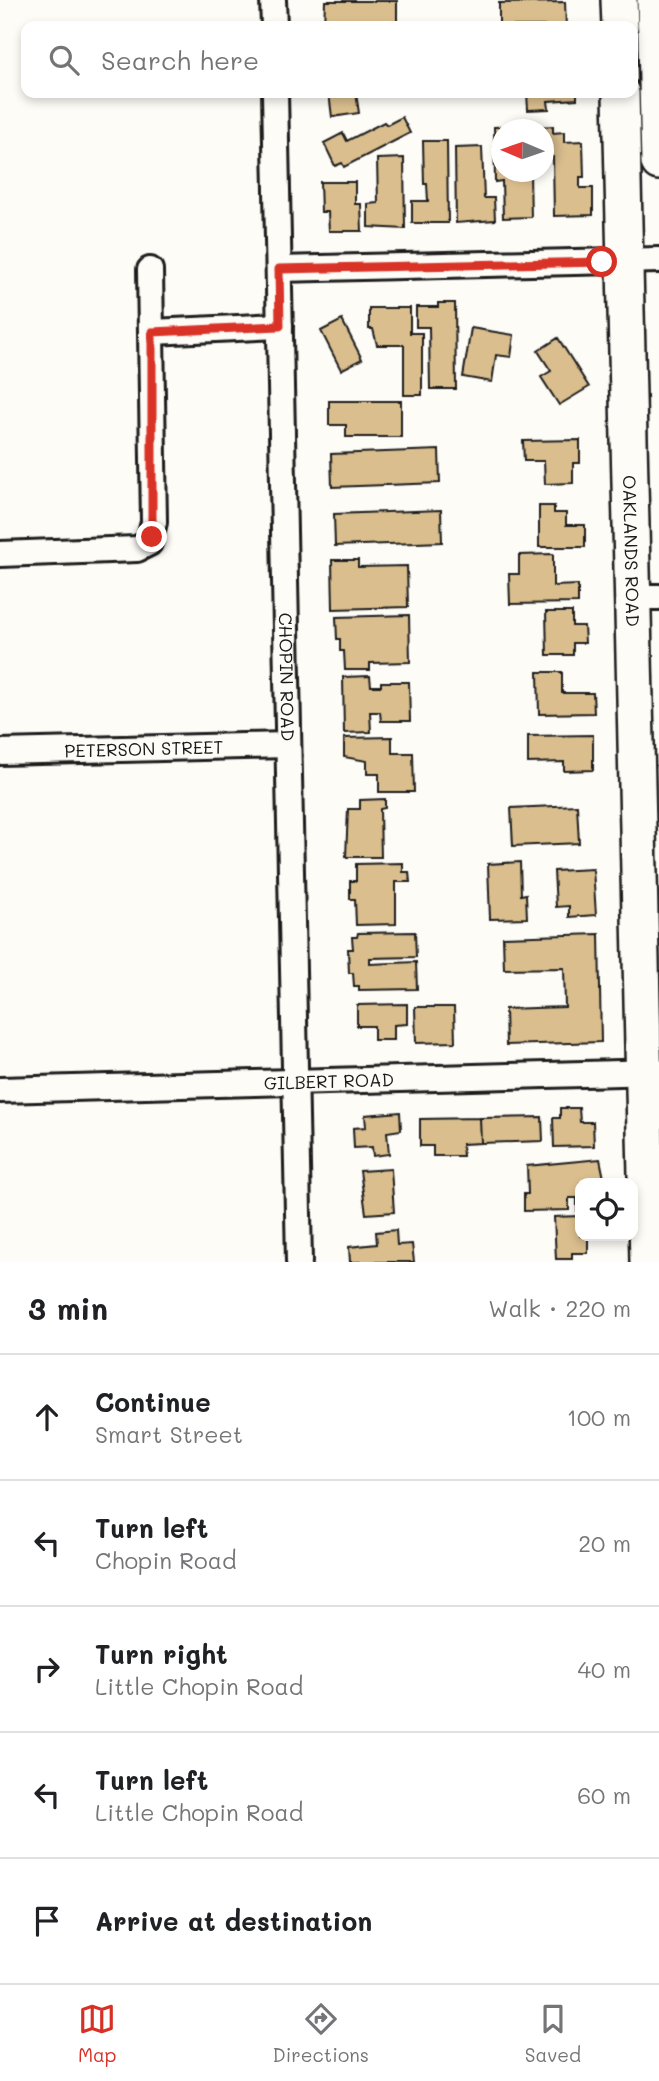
<!DOCTYPE html>
<meta charset="utf-8">
<style>
body{margin:0;font-family:Mali,sans-serif;background:#f2f2f2;color:#202124}
.controls{position:absolute;right:21px;bottom:21px;display:grid;overflow:hidden;border-radius:14px;box-shadow:0 4px 10px #0003}
.controls button{width:63px;height:63px;display:grid;place-items:center;padding:0;border:0;border-bottom:2px solid #e0e0e0;background:#fff;color:#202124;font:35px sans-serif}
.compass{position:absolute;left:491px;top:119px;width:63px;height:63px;border-radius:50%;background:#fff;box-shadow:0 4px 10px #0003;rotate:272deg}
.stop{position:absolute;width:21px;height:21px;margin:-16px;border:5px solid #d93025;border-radius:50%;background:#fff}
.stop.end{background:#d93025;border-color:#fff;box-shadow:0 2px 7px #0008}
.list{margin:0;padding:0;list-style:none}
h2{display:flex;justify-content:space-between;align-items:center;height:91px;margin:0;padding:0 28px;font-size:30px}
h2 small{font-size:23px;font-weight:400;color:#757577}
.list li{display:grid;grid-template-columns:46px 1fr auto;gap:21px;align-items:center;box-sizing:border-box;height:126px;padding:0 28px;border-top:2px solid #e0e0e0}
.list b{display:block;font-size:26px;white-space:nowrap}
.list p{margin:0;font-size:23px;white-space:nowrap;color:#757577}
.list em{font-size:23px;font-style:normal;color:#757577}
.icon{flex:none;width:38px;height:38px;fill:none;stroke:currentColor;stroke-width:2;stroke-linecap:round;stroke-linejoin:round}
.map{position:relative;flex:none;width:659px;height:1262px;overflow:hidden}
.search{position:absolute;background:#fff;box-shadow:0 4px 10px #0003;left:21px;right:21px;top:21px;height:77px;display:flex;align-items:center;gap:18px;box-sizing:border-box;padding:0 24px;border-radius:14px;color:#757577;font-size:26px}
.sheet{height:721px;background:#fff}
nav{display:flex;justify-content:space-around;align-items:center;box-sizing:border-box;height:98px;border-top:2px solid #e0e0e0;background:#fff;font-size:19px;color:#757577}
nav a{display:grid;justify-items:center;gap:4px}
nav .on{color:#d93025}
.map>svg:first-child{display:block}
.building{fill:#dabe8e;stroke:#1c1c1c;stroke-width:2}
.lines{fill:none;stroke-linecap:round;stroke-linejoin:round}
.minor-casing{stroke:#1c1c1c;stroke-width:30}
.secondary-casing{stroke:#1c1c1c;stroke-width:40}
.minor{stroke:#fdfcf7;stroke-width:24}
.secondary{stroke:#fdfcf7;stroke-width:35}
.route{stroke:#d93025;stroke-width:9}
.labels{text-anchor:middle;dominant-baseline:central;stroke-width:5;stroke-linejoin:round;paint-order:stroke}
.street-label{font-size:18px;fill:#1c1c1c;stroke:#fdfcf7}
</style>
<div class="map">
<svg width="659" height="1262" viewBox="0 0 659 1262">
<rect width="100%" height="100%" fill="#fdfcf7"/>
<filter id="ink" filterUnits="userSpaceOnUse"><feTurbulence type="fractalNoise" baseFrequency=".0143" numOctaves="2"/><feDisplacementMap in="SourceGraphic" scale="14" xChannelSelector="R" yChannelSelector="G"/><feConvolveMatrix kernelMatrix="1 2 1 2 8 2 1 2 1" color-interpolation-filters="sRGB"/></filter>
<g filter="url(#ink)">
<path class="building" d="M325,1H397V26H324Z
M565,2L566,26H499V3Z
M329,93H356L359,113L332,117Z
M527,93H577V99L548,101L549,109L528,110Z
M402,117L410,133L344,167L342,163L335,166L324,143L343,133L347,141L384,122L387,125Z
M530,126V130H502V172L530,174L531,217L503,218L502,181L495,182L494,127Z
M553,126V133L564,132V142L583,141L584,177H580V188H593V215L554,216L553,157H548V151L544,152V130H537V127Z
M423,141H447L448,223H412V201H428L427,184H424Z
M482,147L484,198H494L495,220L456,223L455,148Z
M404,158L405,229L368,227V204L378,203L377,159Z
M320,182H355V204H361L362,231H329L328,212H321Z
M438,303H455L456,389H430L429,327H416V307H438Z
M369,308H410V333H422V395H404V345H377L373,329H369Z
M342,320L362,359L341,370L321,331Z
M471,328L514,335L511,357L496,355L492,382L463,377Z
M558,338L589,387L559,405L541,377L551,371L538,351Z
M329,401H401V437H346V425H329Z
M580,440V463H573V483L545,484L544,461H524L523,441Z
M439,450L440,483L332,487L331,454Z
M539,506H554V513H566V525H585V547H539Z
M441,510L442,542L335,546L334,514Z
M553,554V586L578,585V603L510,604L509,574H519V555Z
M332,560H358V567L407,566L408,607L333,609Z
M546,612H572V626H584L585,643H573V655H547Z
M409,615L410,662L370,663V670H345L344,651H340V639H337L336,617Z
M538,672H562V693H593L594,713L539,714Z
M370,676L371,686H381V682H409L410,721H381L380,712H370L371,732L344,733L343,677Z
M593,735V770L564,771V762L528,763V736Z
M392,737V753H413L414,792H379V774H367V761L344,757V738Z
M385,799V808L380,809L381,857H346L348,809H360V800Z
M577,805L579,843L513,846L511,808Z
M520,862L521,895L526,894L527,918L490,919L488,864Z
M403,863V872H409L410,882H396V924L356,925L355,899H350V881H356V864Z
M593,869L596,915L569,917V906L556,907L554,871Z
M415,932L416,957L370,958V964L416,962L417,989L359,990V986H354L353,973H349L348,949H353L352,937H357L358,933Z
M599,934L601,1042L506,1045L505,1009L565,1007L564,968L504,969L503,937Z
M407,1004V1024L394,1025V1040H374V1026H357V1005Z
M415,1007H454L455,1042L416,1043Z
M560,1108H579L580,1122H593L594,1146L554,1147L553,1118H560Z
M400,1112L401,1130L387,1132L389,1154L373,1156L372,1147L354,1148L353,1128L366,1127L365,1115Z
M542,1117L543,1141L481,1143L480,1118Z
M480,1118L481,1143L462,1144L463,1156H433V1146H420V1119Z
M600,1159L605,1183H580V1211H577V1198H569V1210L524,1211V1194H528L527,1166Z
M391,1169L394,1212L366,1214L360,1171Z
M580,1216V1236L601,1237H588V1253H572V1259H556L554,1217Z
M396,1230L397,1245L412,1244L414,1262H350L349,1247L377,1244L376,1232Z"/>
<g class="lines">
<g class="minor-casing">
<g id="minor">
<path d="M273,0L274,26"/>
<path id="s1" d="M275,93L299,1262"/>
<path d="M279,269L659,260"/>
<path d="M152,332L280,326"/>
<path d="M0,554L137,549L149,543L154,522L150,270"/>
<path d="M633,597H659"/>
<path id="s2" d="M0,752L288,745"/>
<path id="s3" d="M0,1090L657,1072"/>
</g>
</g>
<g class="secondary-casing">
<g id="secondary">
<path d="M619,0L620,26"/>
<path d="M655,0L659,162"/>
<path id="s4" d="M621,93L648,1262"/>
</g>
</g>
<use href="#minor" class="minor"/>
<use href="#secondary" class="secondary"/>
</g>
</g>
<g class="lines" filter="url(#ink)">
<path class="route" d="M152,537V332L280,326L279,269L602,262"/>
</g>
<g class="labels">
<g class="street-label">
<text stroke="none"><textPath href="#s4" startOffset="458">OAKLANDS ROAD</textPath></text>
<text stroke="none"><textPath href="#s1" startOffset="584">CHOPIN ROAD</textPath></text>
<text stroke="none"><textPath href="#s2" startOffset="144">PETERSON STREET</textPath></text>
<text stroke="none"><textPath href="#s3" startOffset="329">GILBERT ROAD</textPath></text>
</g>
</g>
</svg>
<div class="controls">
<button><svg class="icon" aria-label="locate" viewBox="0 0 24 24"><circle cx="12" cy="12" r="6"/><path d="M12 2v4M12 18v4M2 12h4M18 12h4"/></svg></button>
</div>
<svg class="compass" viewBox="-18 -18 36 36"><path d="M0-13l5 13h-10z" fill="#e53935"/><path d="M0 13l5-13h-10z" fill="#757577"/></svg>
<div class="stop" style="left:602px;top:262px"></div>
<div class="stop end" style="left:152px;top:537px"></div>
<div class="search"><svg class="icon" aria-label="search" viewBox="0 0 24 24"><circle cx="10" cy="10" r="6"/><path d="M15 15l6 6"/></svg>Search here</div>
</div>
<section class="sheet">
<h2>3 min<small>Walk · 220 m</small></h2>
<ul class="list">
<li><svg class="icon" aria-label="ahead" viewBox="0 0 24 24"><path d="M12 20V5M6 11l6-6 6 6"/></svg><div><b>Continue</b><p>Smart Street</p></div><em>100 m</em></li>
<li><svg class="icon" aria-label="left" viewBox="0 0 24 24"><path d="M17 20v-9H6M10 6l-5 5 5 5"/></svg><div><b>Turn left</b><p>Chopin Road</p></div><em>20 m</em></li>
<li><svg class="icon" aria-label="right" viewBox="0 0 24 24"><path d="M7 20v-9h11M14 6l5 5-5 5"/></svg><div><b>Turn right</b><p>Little Chopin Road</p></div><em>40 m</em></li>
<li><svg class="icon" aria-label="left" viewBox="0 0 24 24"><path d="M17 20v-9H6M10 6l-5 5 5 5"/></svg><div><b>Turn left</b><p>Little Chopin Road</p></div><em>60 m</em></li>
<li><svg class="icon" aria-label="arrive" viewBox="0 0 24 24"><path d="M6 21V4h12l-3 4 3 4H6"/></svg><div><b>Arrive at destination</b></div></li>
</ul>
</section>
<nav>
<a class="on"><svg class="icon" aria-label="map" viewBox="0 0 24 24"><path d="M3 6l6-2 6 2 6-2v14l-6 2-6-2-6 2zM9 4v14M15 6v14"/></svg>Map</a>
<a><svg class="icon" aria-label="directions" viewBox="0 0 24 24"><path d="M12 3l9 9-9 9-9-9zM9 14v-3h6M13 9l2 2-2 2"/></svg>Directions</a>
<a><svg class="icon" aria-label="saved" viewBox="0 0 24 24"><path d="M7 4h10v16l-5-4-5 4z"/></svg>Saved</a>
</nav>
